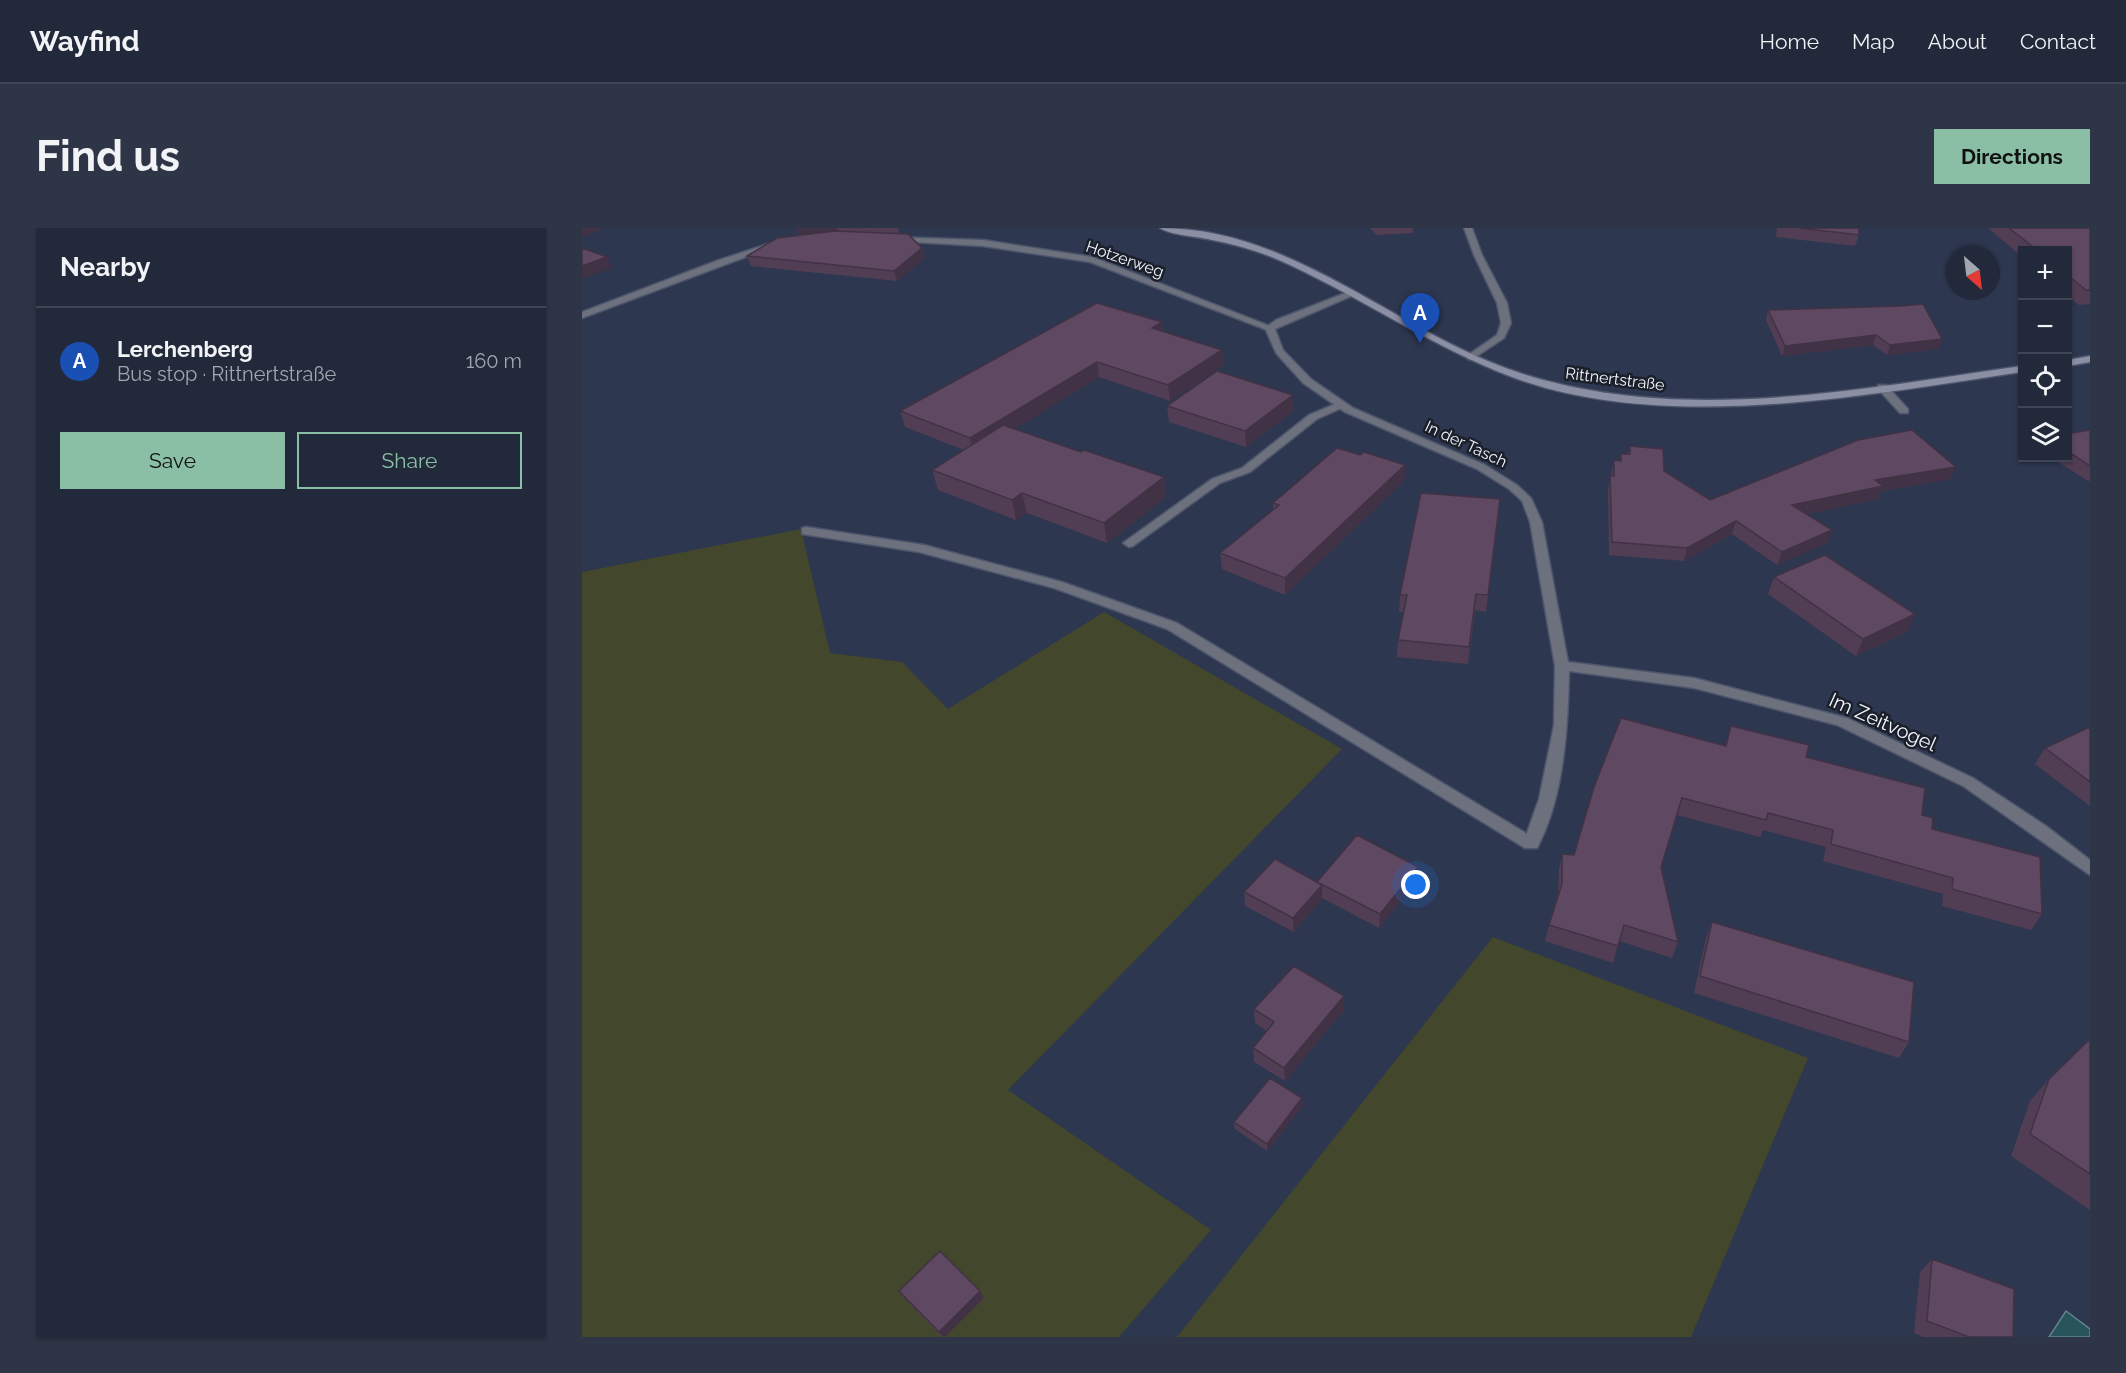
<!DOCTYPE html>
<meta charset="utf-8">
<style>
body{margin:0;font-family:Raleway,sans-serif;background:#2e3546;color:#f1f3f6}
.controls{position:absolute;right:18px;top:18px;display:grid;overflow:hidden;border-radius:0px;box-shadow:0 2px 4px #0004}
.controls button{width:54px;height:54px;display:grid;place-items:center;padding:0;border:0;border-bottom:2px solid #3f4555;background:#22293b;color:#f1f3f6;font:30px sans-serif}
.compass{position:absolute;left:1364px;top:18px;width:54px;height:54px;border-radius:50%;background:#22293b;box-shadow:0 2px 4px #0004;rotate:152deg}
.you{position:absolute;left:834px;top:657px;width:21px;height:21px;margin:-15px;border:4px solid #fff;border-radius:50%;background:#1a73e8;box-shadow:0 0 0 9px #1a73e833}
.badge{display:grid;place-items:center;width:39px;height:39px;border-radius:50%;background:#8abfa5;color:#fff;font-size:20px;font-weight:700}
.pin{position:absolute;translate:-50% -50px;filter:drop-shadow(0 2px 3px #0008)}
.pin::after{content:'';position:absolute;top:32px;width:21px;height:18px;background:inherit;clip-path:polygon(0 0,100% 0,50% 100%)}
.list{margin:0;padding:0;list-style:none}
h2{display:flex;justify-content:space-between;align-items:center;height:78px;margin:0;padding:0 24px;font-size:26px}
h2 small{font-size:20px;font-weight:400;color:#a2a6af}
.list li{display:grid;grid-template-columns:39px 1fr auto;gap:18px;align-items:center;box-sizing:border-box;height:108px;padding:0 24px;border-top:2px solid #3f4555}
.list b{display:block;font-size:22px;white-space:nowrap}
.list p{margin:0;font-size:20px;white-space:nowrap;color:#a2a6af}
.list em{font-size:20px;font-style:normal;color:#a2a6af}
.actions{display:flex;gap:12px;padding:18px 24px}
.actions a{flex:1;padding:14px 0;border:2px solid #8abfa5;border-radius:0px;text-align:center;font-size:21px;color:#8abfa5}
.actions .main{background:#8abfa5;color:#111}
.icon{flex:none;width:33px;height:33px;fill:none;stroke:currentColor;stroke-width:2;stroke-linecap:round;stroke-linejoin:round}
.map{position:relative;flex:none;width:1508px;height:1109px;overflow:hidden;border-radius:0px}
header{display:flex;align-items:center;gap:36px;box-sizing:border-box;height:84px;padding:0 30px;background:#22293b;border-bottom:2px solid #3f4555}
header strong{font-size:28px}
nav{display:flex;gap:33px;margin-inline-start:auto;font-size:21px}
.intro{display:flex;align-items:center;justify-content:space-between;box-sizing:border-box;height:144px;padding:0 36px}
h1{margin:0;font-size:42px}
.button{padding:15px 27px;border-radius:0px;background:#8abfa5;color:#111;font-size:21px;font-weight:700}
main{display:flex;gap:36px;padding:0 36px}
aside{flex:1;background:#22293b;border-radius:0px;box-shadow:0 2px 4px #0004}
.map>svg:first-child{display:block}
.green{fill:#43472b}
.water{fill:#26545a;stroke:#63848b;stroke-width:1.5}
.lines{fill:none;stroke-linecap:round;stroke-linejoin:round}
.lane-casing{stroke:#4c556b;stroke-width:3}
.street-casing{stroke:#4c556b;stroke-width:3}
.secondary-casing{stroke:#4c556b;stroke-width:3}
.lane{fill:#6d707d;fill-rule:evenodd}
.street{fill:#6d707d;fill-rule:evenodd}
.secondary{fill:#8b8fa4;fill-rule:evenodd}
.wall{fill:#513e54}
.shaded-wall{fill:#423245}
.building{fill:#5e4862;stroke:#423245;stroke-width:1.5}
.labels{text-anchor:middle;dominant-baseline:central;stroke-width:5;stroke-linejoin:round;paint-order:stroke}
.far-street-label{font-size:16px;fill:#f0f4fd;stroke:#1a1f2a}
.street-label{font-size:20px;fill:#f0f4fd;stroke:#1a1f2a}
</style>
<header>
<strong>Wayfind</strong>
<nav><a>Home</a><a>Map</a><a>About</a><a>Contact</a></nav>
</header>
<div class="intro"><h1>Find us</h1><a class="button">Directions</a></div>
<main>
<aside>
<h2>Nearby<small></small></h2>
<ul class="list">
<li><span class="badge" style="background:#1a4fb4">A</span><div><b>Lerchenberg</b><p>Bus stop · Rittnertstraße</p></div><em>160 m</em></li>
</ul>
<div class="actions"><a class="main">Save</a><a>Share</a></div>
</aside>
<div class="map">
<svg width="1508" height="1109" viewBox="0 0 1508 1109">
<rect width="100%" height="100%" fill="#2d374f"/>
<path class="green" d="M219,301L248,425L320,434L366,481L522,384L760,521L426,862L629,1002L537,1109H0V344Z
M911,709L1226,830L1109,1109H595Z"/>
<path class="water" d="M1484,1083L1508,1101V1109H1467Z"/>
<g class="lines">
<g class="lane-casing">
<path id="lane" d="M308,9L401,12L510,29L693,100L685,102L508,34L401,18L311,13L307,11Z
M189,15L196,17L0,90V84L137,32Z
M1296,157H1304L1326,181V185H1318L1296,161Z
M758,174L762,175V179L735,191L668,244L638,255L551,318L547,319L541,315L630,251L660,240L727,187Z
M224,299L342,317L480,354L595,395L955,612L957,616L955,620H943L585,401L472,360L337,324L220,306V300Z"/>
</g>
<g class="street-casing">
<path id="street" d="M882,0H890L900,27L925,75L929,95L922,110L889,132L886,131V127L915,107L919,95L915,75L892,27Z
M766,64L774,66L693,101L701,122L729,151L771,180L903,237L935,257L949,270L960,294L986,434L1112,450L1265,490L1391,550L1464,598L1508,632V647L1381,558L1255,497L1112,460L987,443C986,499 982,570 955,620H943L941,616L957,571L972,497L973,438L948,294L940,273L927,261L895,241L763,184L721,155L694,125L683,100L694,92Z"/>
</g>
<g class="secondary-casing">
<path id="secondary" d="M578,0C714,0 817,107 941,146C1102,197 1277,161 1440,138V144C1285,167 1081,206 930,149C851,119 783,72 708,37C683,25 657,17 630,12C615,8 591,8 578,0Z
M1508,128V134L1486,138V132Z"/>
</g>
<use href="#lane" class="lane"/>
<use href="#street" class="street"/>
<use href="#secondary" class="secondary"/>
</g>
<path class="wall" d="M215,0H316L318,6L340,20L343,30L315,53L169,38L165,28L217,7Z
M788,0H831V5L794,7Z
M1195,0H1277V7L1273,18L1194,9Z
M1406,0H1508V76L1497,77L1485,67V22H1440V29Z
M1186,82L1360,111L1356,121L1305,127L1291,117L1200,128L1184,92Z
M580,94L581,103L640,122L641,137L588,173L517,149L432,201L499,224L582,249L584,269L525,315L445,285L434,292L356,262L350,242L382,222L323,199L318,183Z
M711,167L712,182L664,219L587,194L585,178Z
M1508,202V253H1506L1470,230H1485V206Z
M1048,218L1082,243L1128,272L1368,251L1299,263L1296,271L1224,286L1250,302L1245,315L1195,337L1150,306L1102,333L1027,327L1026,261L1032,232L1038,233L1039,226H1046Z
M778,227L823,237L822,253L703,367L640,341L638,325L691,282V275Z
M918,271L904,384L893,382L886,436L815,429L816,412L822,384H817L818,367Z
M1192,349L1333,386L1326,403L1274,428L1186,366Z
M1149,498L1224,529L1340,587L1350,601L1460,686L1449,702L1360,678L1361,666L1241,633L1244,619L1181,602L1178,609L1095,587L1079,639L1096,714L1090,730L1037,713L1031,735L963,713L967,697L976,667L977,642L980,626L992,627L1143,518Z
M1508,499V578L1453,536L1463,520Z
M835,653L797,700L740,670L712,704L663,678L662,664L735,654Z
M1130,694L1327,814L1317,830L1112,765L1124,710Z
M672,781L762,782L703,853L672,834L671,820L685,803L673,795Z
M1508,811V982L1429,928L1448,873L1467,851Z
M720,870L721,878L685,923L653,901L652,894Z
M1350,1031L1431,1109H1341L1332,1105L1338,1044Z
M317,1063L402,1070L363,1109H360L322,1070Z"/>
<path class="shaded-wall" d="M0,0H24L0,9Z
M215,0H255L256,4L218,9Z
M340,20L343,30L315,53L312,43Z
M25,29L30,40L0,51V38Z
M580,94L581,109L570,100Z
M1294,107L1291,117L1200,128L1203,118Z
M1360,111L1356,121L1305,127L1308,117Z
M640,122L641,137L588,173L586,157Z
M515,134L517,149L392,226L388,210Z
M711,167L712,182L664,219L663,203Z
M823,237L822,253L703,367V350Z
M1374,239L1368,251L1299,263L1296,271L1205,290L1210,277L1293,252Z
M582,249L584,269L525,315L522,295Z
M440,265L445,285L434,292L430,272Z
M1154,293L1150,306L1102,333L1105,320Z
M1250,302L1245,315L1195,337L1200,324Z
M1333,386L1326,403L1274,428L1281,411Z
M836,639L835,653L797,700L798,686Z
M740,657V671L712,704L711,690Z
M762,768V782L703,853L702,840Z
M720,870L721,878L685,923V916Z
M398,1063L402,1070L363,1109H361L357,1104Z"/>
<path class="building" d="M1217,0H1277V7Z
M1427,0H1508V62H1504L1485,47V22H1455Z
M253,3L326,6L340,20L312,43L165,28L195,10Z
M0,20L25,29L0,38Z
M515,75L580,94L570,100L640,122L586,157L515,134L388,210L318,183Z
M1341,76L1360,111L1308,117L1294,107L1203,118L1186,82L1319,78Z
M635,143L711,167L663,203L585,178Z
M421,197L499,224L502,222L582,249L522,295L440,265L430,272L350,242Z
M1330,202L1374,239L1293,252L1301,258L1210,277L1250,302L1200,324L1154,293L1105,320L1030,314L1028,248H1032V232L1039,233V226H1048V218L1081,221L1082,243L1128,272L1276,212Z
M1508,202V238L1485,223V206Z
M755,220L778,227L782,224L823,237L703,350L638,325L697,277L691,275Z
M839,265L918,271L906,367L894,366L887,419L816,412L825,367H818Z
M1243,327L1333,386L1281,411L1192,349Z
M1039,490L1144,518L1149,498L1227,517L1224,529L1343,560L1340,587L1351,590L1350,601L1458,629L1460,686L1370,661L1371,650L1249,616L1251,602L1186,585L1184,592L1100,570L1079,639L1096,714L1042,697L1036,718L967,697L980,656V626L992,627L1012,559Z
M1508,499V554L1463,520Z
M775,607L836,639L798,686L735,654Z
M693,631L740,657L711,690L662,664Z
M1130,694L1332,754L1327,814L1118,748Z
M712,738L762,768L702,840L671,820L692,794L672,781Z
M1508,811V946L1448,906L1467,851Z
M688,850L720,870L685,916L652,894Z
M358,1023L398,1063L357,1104L317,1063Z
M1350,1031L1432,1061L1431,1109H1387L1345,1093Z"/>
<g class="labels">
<g class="far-street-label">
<text transform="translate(543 31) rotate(19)">Hotzerweg</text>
<text transform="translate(1033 151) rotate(7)">Rittnertstraße</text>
<text transform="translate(884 216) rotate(25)">In der Tasch</text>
</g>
<g class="street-label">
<text transform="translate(1301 494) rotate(24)">Im Zeitvogel</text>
</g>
</g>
</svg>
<div class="controls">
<button>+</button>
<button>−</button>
<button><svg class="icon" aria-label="locate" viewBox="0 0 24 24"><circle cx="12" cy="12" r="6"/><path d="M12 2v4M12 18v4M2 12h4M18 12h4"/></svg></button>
<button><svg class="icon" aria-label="layers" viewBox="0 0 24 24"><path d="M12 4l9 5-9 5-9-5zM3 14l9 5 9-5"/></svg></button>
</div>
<svg class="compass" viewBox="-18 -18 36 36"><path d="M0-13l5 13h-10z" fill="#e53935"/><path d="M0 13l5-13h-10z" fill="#a2a6af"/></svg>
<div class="you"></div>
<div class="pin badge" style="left:838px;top:115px;background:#1a4fb4">A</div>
</div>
</main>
